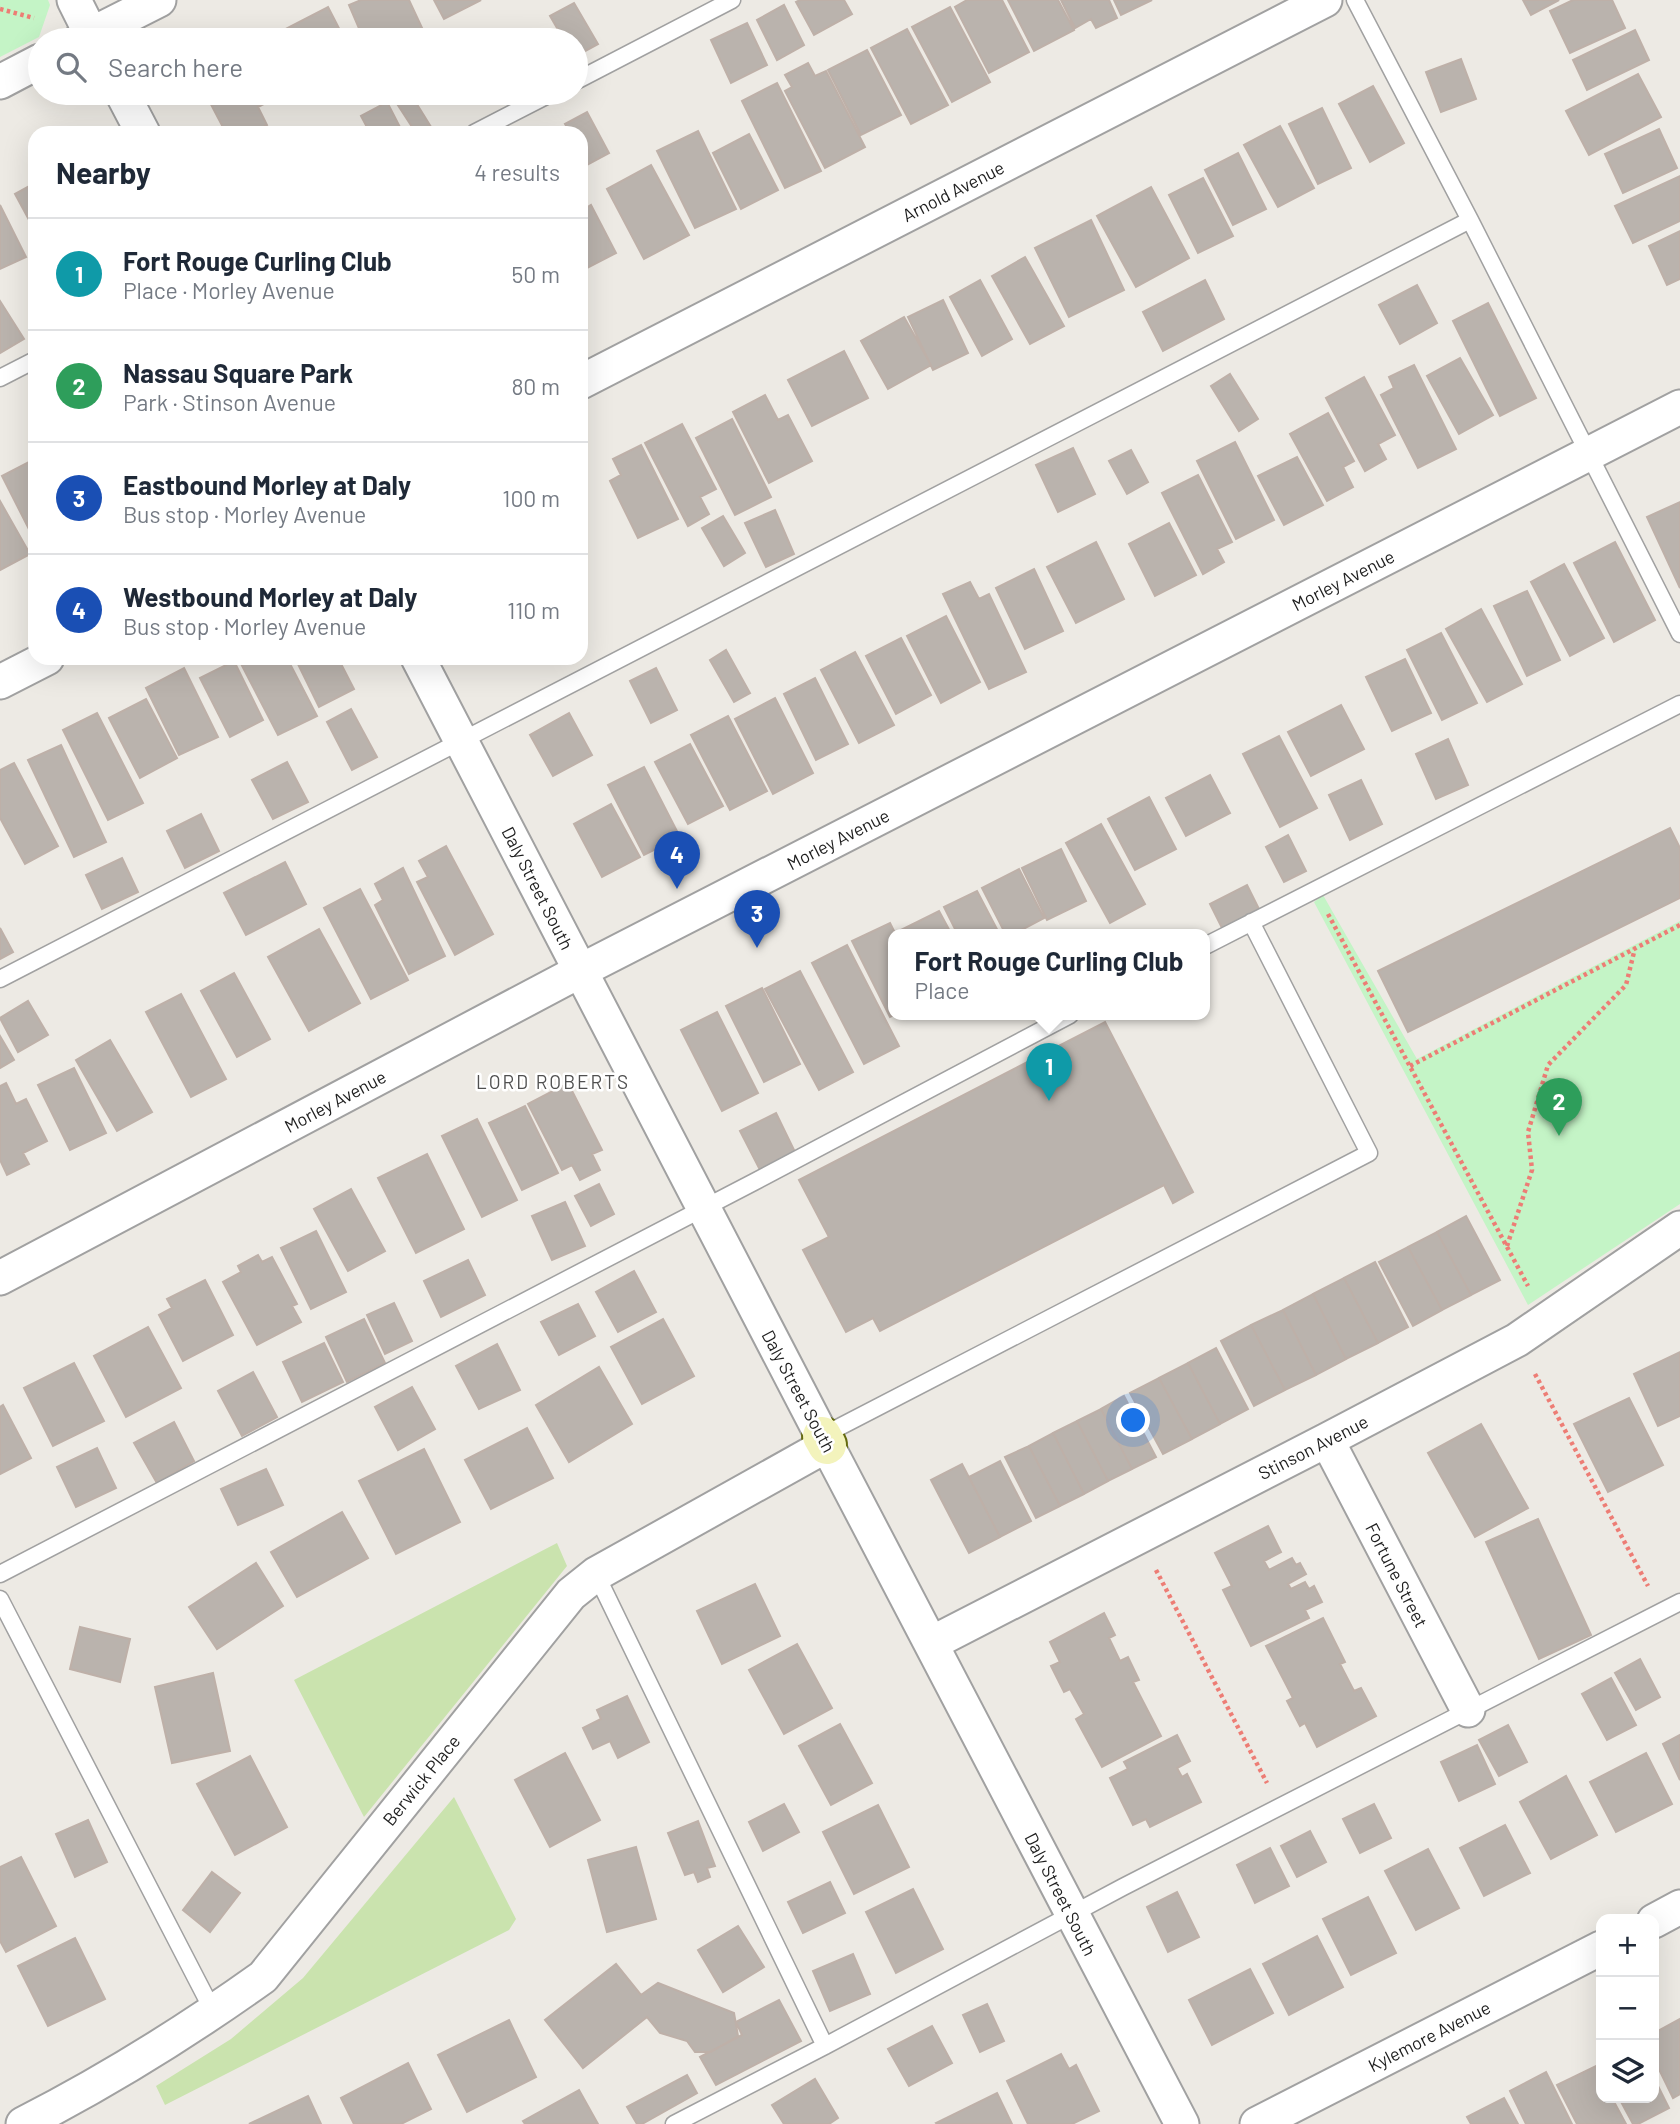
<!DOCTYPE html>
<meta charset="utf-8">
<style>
body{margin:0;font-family:Barlow,sans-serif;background:#f2f2f3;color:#1f2937}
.controls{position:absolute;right:21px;bottom:21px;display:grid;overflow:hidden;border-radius:14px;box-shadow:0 7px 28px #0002}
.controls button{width:63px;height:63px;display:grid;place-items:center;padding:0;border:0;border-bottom:2px solid #e0e1e3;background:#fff;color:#1f2937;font:35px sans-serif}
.you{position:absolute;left:1134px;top:1421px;width:24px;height:24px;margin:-18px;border:5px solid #fff;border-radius:50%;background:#1a73e8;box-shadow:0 0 0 10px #1a73e833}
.badge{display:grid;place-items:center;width:46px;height:46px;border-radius:50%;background:#b91218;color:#fff;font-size:23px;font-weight:700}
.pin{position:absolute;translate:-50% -58px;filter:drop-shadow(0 2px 4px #0008)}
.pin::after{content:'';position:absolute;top:37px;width:24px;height:21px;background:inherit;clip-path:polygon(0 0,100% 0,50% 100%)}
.popup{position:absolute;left:888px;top:929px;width:322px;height:91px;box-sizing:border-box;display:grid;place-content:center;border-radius:14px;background:#fff;filter:drop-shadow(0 2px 5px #0005);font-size:23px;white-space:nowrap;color:#747a83}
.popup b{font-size:26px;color:#1f2937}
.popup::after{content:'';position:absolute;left:50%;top:100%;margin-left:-14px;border:14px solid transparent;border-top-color:#fff}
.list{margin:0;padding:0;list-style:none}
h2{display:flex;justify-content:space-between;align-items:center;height:91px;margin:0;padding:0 28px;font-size:30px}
h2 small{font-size:23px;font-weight:400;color:#747a83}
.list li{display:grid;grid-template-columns:46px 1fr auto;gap:21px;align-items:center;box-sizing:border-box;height:112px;padding:0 28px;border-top:2px solid #e0e1e3}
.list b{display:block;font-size:26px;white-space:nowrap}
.list p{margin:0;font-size:23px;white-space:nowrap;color:#747a83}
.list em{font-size:23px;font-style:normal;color:#747a83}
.icon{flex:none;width:38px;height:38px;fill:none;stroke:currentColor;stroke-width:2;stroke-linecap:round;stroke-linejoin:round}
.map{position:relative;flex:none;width:1680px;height:2124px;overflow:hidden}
.search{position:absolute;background:#fff;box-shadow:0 7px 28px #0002;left:28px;top:28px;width:560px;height:77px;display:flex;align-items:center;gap:18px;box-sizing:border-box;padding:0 24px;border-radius:38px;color:#747a83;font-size:26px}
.panel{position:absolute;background:#fff;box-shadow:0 7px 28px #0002;left:28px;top:126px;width:560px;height:539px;border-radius:21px}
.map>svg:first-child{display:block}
.grass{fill:#cae3ae}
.park{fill:#c4f4c6}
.building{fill:#bab3ad;stroke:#beb0a8;stroke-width:2}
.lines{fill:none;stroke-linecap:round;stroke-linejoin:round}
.lane-casing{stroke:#a1a1a1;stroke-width:19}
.street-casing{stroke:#a1a1a1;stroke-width:37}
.secondary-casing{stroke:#646a0e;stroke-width:42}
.path{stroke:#ed7d75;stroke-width:4.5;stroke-dasharray:3.5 3.5;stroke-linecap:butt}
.lane{stroke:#fff;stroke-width:16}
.street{stroke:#fff;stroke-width:33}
.secondary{stroke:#f3f3bc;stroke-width:38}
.labels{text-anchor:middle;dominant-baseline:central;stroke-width:5;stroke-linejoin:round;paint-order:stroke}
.street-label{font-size:18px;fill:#1d1d1d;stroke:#fff}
.neighbourhood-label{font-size:19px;letter-spacing:2px;fill:#505050;stroke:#fff}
</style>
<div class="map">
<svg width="1680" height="2124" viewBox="0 0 1680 2124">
<rect width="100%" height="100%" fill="#edeae4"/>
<path class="grass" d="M557,1543L567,1566L364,1817L294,1680Z
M454,1797L516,1919L509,1930L165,2105L156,2086L231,2039L303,1978Z"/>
<path class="park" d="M0,0H48L50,5L39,37L0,57Z
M1323,895L1417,1059L1680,921V1204L1528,1305L1314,902Z"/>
<path class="building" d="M361,0H409L423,30L401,40H364L349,5Z
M434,0H481L444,19Z
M800,0H844L852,14L814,35L796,2Z
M967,0H1002L1029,52L989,73L955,7Z
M1008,0H1058L1074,30L1034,51Z
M1061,0H1109L1117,18L1096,28L1091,19L1075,28Z
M1114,0H1152L1121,15Z
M1523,0H1559L1531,15Z
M1573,0H1612L1625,28L1570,53L1550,11Z
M574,3L598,44L576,56V40H564L550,16Z
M784,5L804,45L777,60L757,20Z
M328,7L345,40H279L276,34Z
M950,7L990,82L952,102L912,27Z
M747,23L767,65L731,83L711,40Z
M907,29L948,105L911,124L871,48Z
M1635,30L1649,60L1587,90L1573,60Z
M867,50L901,115L861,135L828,70Z
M1461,59L1476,99L1441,112L1426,72Z
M808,63L815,76L826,71L865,147L825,168L785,91L792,87L785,75Z
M1638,74L1661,117L1589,155L1566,111Z
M777,83L821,171L785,188L742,101Z
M1373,86L1404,143L1370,162L1339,104Z
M205,93H278L279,96L258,107L267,125L251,133H226Z
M404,93H410L431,127L421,133H416L394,99Z
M387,102L403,133H370L361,116Z
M1322,108L1351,168L1318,184L1289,124Z
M587,112L609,153L587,165L581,154V133H570L565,124Z
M1280,126L1314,188L1278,207L1244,145Z
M1659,129L1677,168L1623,193L1605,154Z
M698,131L736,209L695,228L657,151Z
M749,134L778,190L741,209L713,153Z
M1238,153L1266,209L1233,225L1205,170Z
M651,165L689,235L644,259L607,189Z
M1680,176V221L1633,243L1615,206Z
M1203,178L1233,236L1198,253L1169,195Z
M35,183V231L15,194Z
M1151,187L1189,258L1136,287L1097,216Z
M0,205L26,257L0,269Z
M591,205L616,253L581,271V211Z
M1091,220L1124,290L1069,317L1035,248Z
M1680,231V279L1667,285L1649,246Z
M1025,257L1064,326L1030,344L992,276Z
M980,280L1012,339L982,356L950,297Z
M1205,280L1224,319L1163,351L1143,312Z
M1417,285L1437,323L1400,344L1379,305Z
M943,300L968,353L933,370L908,317Z
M0,301L24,339L0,353Z
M1488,303L1536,398L1500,416L1453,321Z
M904,317L931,365L888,389L861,341Z
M844,351L868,398L812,426L788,380Z
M1460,358L1493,415L1459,434L1427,376Z
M1414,365L1456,449L1418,468L1381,395L1394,388L1389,377Z
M1230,374L1258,419L1239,431L1211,386Z
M1364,377L1395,435L1378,444L1386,459L1365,471L1326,398Z
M765,395L778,420L788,415L812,461L769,483L733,412Z
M1328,413L1354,461L1343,467L1353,487L1327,501L1290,434Z
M732,419L771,497L735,515L696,438Z
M682,424L716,489L700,497L709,514L688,526L645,443Z
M1235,442L1274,520L1236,539L1197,461Z
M641,445L678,519L638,538L610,481L621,475L613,459Z
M1073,448L1095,494L1058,512L1036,465Z
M1131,450L1148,482L1127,494L1109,461Z
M1297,457L1323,505L1284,525L1258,476Z
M35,459V541L2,476Z
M1198,475L1232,542L1217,549L1224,562L1203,574L1162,493Z
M0,501L30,554L0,570Z
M1680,502V588L1647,517Z
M775,510L794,554L766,567L745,523Z
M723,516L745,553L724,566L702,528Z
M1169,523L1196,575L1155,596L1129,544Z
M1096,542L1124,599L1076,623L1047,567Z
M1615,542L1655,620L1614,642L1574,563Z
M1564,564L1604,638L1570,656L1531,582Z
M1034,569L1063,631L1025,649L996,588Z
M970,582L979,599L989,594L1026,672L989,689L943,594Z
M1527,591L1560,660L1527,676L1494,606Z
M1481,609L1522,684L1487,702L1446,629Z
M946,616L980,682L941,703L907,636Z
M1441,633L1477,703L1442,720L1407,650Z
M901,638L931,695L896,714L866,656Z
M726,650L750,693L734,702L710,660Z
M855,652L894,725L859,743L821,670Z
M238,658H287L317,716L278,735Z
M295,658H338L354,689L319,707Z
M1405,659L1431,713L1392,731L1366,677Z
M234,661L263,720L230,737L200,678Z
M184,668L218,737L179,755L146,688Z
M656,668L677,710L651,723L630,681Z
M815,678L848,744L816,760L784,694Z
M775,698L813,773L773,794L735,719Z
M146,699L177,758L140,778L109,718Z
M1341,705L1364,749L1311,776L1288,732Z
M351,709L377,757L352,770L327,722Z
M97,713L143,803L108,820L63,730Z
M569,713L592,755L553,776L530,735Z
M728,716L767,791L730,810L691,735Z
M1279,736L1317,808L1280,827L1243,754Z
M1448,739L1468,785L1436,799L1416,754Z
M690,744L723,806L688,824L655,762Z
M61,745L106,842L74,857L28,760Z
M287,762L308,802L273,819L252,780Z
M14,763L58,846L25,864L0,818V770Z
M644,767L680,837L644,855L608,785Z
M1210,775L1230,813L1186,836L1166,798Z
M1361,780L1382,824L1350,840L1329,795Z
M1149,797L1176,849L1135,870L1108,819Z
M611,804L640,857L602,877L574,824Z
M201,814L219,851L185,868L167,831Z
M1101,824L1145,904L1110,923L1066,843Z
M1670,828L1680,848V898L1408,1032L1378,971Z
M1288,835L1306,871L1284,882L1266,847Z
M446,846L493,934L455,955L417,882L428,877L419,861Z
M1061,849L1086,901L1047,920L1022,868Z
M122,858L138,892L102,909L86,875Z
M285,862L306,904L246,935L224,893Z
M403,868L445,956L409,974L375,905L383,900L375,884Z
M1019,869L1044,918L1012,935H1006L982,888Z
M1247,885L1260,911L1223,930L1210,904Z
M360,889L408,980L371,999L324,908Z
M977,891L1000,935H958L944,907Z
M939,911L952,935H904L901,930Z
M890,923L896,935H893L894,1015L890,1017L852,941Z
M0,928L13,952L0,959Z
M319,929L360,1003L309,1031L268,957Z
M847,945L899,1046L864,1064L812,963Z
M800,971L853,1072L819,1090L765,989Z
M234,973L270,1039L237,1057L201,991Z
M762,988L800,1064L764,1082L726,1006Z
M181,994L226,1079L191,1097L146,1012Z
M28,1001L48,1035L18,1052L0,1018Z
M717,1012L758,1093L722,1111L681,1030Z
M1105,1022L1193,1192L1173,1203L1164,1185L880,1331L873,1318L846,1332L803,1250L829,1237L799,1180Z
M0,1036L14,1060L0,1068Z
M110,1040L152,1112L117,1131L76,1060Z
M74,1068L106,1133L70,1150L38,1085Z
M6,1083L16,1104L26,1099L47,1141L23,1153L29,1164L7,1175L0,1160V1086Z
M568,1083L602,1150L592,1154L600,1170L580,1180L572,1165L562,1170L528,1104Z
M525,1106L558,1173L522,1190L489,1123Z
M776,1113L795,1152L760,1170L740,1131Z
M477,1119L517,1200L482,1217L442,1136Z
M427,1154L464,1229L416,1253L378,1178Z
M599,1184L614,1214L591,1226L575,1196Z
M351,1189L385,1251L348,1271L314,1209Z
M565,1202L585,1246L552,1260L532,1216Z
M1466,1216L1500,1280L1471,1295L1437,1232Z
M316,1231L346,1292L311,1309L281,1248Z
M1437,1232L1471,1295L1442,1310L1408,1247Z
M1408,1247L1442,1310L1413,1326L1379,1262Z
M258,1255L262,1262L272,1257L297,1304L292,1306L301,1322L257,1345L223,1282L241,1272L238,1266Z
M468,1260L485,1295L441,1317L424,1281Z
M1375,1262L1408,1327L1378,1343L1344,1278Z
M634,1271L656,1312L618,1332L596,1292Z
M1344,1278L1378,1343L1346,1359L1313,1294Z
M205,1280L233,1335L183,1361L159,1315L172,1308L167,1299Z
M1313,1294L1346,1359L1316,1375L1283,1310Z
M394,1303L412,1341L385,1354L367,1315Z
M578,1304L595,1336L559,1355L541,1322Z
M1283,1310L1316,1375L1285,1390L1251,1325Z
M364,1319L385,1363L347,1382L326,1337Z
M663,1319L694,1376L642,1404L611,1347Z
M1251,1325L1285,1390L1254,1406L1221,1341Z
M148,1327L181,1388L126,1417L94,1356Z
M324,1343L343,1382L302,1402L283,1362Z
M497,1344L520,1390L479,1409L456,1366Z
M1216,1348L1248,1409L1220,1424L1188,1363Z
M1680,1352V1416L1658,1426L1634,1374Z
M74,1363L104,1421L53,1446L24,1388Z
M1188,1363L1220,1424L1192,1439L1159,1378Z
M599,1367L632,1424L569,1462L536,1405Z
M253,1372L277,1417L242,1436L218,1391Z
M1159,1378L1192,1439L1163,1454L1130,1393Z
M412,1387L435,1429L398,1450L375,1407Z
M1124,1396L1156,1457L1132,1469L1101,1409Z
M1629,1398L1663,1465L1608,1492L1574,1424Z
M3,1405L31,1458L0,1474V1407Z
M1101,1409L1132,1469L1108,1481L1077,1421Z
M1077,1421L1108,1481L1084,1494L1053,1433Z
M174,1422L194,1461L157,1483L134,1443Z
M1481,1424L1528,1508L1475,1537L1428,1453Z
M527,1428L553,1478L491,1509L465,1460Z
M1053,1433L1084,1494L1060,1506L1029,1446Z
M1029,1446L1060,1506L1036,1518L1005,1457Z
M97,1448L116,1488L76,1507L57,1467Z
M424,1449L460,1522L396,1554L359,1481Z
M1000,1461L1031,1521L1000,1537L969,1477Z
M962,1464L1000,1537L969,1553L931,1480Z
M266,1469L283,1505L238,1525L221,1489Z
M342,1512L368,1558L297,1597L271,1552Z
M1538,1519L1591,1635L1539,1659L1486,1542Z
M1268,1526L1281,1552L1264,1561L1269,1570L1292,1558L1296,1565L1300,1563L1306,1574L1288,1584L1291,1589L1305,1582L1309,1589L1314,1586L1322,1602L1305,1610L1309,1618L1251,1646L1223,1590L1232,1586L1215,1553Z
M256,1563L283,1606L217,1649L189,1607Z
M755,1584L780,1636L722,1664L697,1611Z
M1104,1613L1115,1635L1109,1638L1120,1661L1128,1657L1139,1680L1133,1682L1161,1736L1102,1767L1076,1719L1084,1714L1070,1689L1064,1692L1051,1666L1060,1662L1050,1642Z
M1323,1618L1345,1662L1340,1664L1354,1691L1361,1688L1376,1716L1317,1747L1305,1723L1300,1726L1287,1701L1293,1698L1266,1646Z
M80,1627L130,1639L120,1682L70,1669Z
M797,1644L832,1708L784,1734L749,1670Z
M1640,1659L1660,1697L1636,1710L1615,1673Z
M213,1673L230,1751L172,1763L155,1687Z
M1611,1678L1636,1725L1607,1740L1582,1694Z
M627,1696L649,1742L618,1758L610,1741L593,1749L583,1728L601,1719L597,1710Z
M840,1724L872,1783L831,1805L799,1746Z
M1508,1725L1527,1762L1499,1776L1479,1740Z
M1177,1735L1190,1761L1177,1768L1182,1777L1187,1774L1201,1802L1150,1827L1146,1819L1133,1825L1110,1778L1128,1769L1124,1762Z
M1680,1735V1780L1663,1744Z
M1477,1745L1495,1784L1459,1801L1441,1762Z
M565,1753L600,1820L550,1847L515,1780Z
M1646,1753L1672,1804L1616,1832L1590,1782Z
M250,1756L287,1827L235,1855L197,1784Z
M1566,1776L1597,1835L1551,1859L1520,1802Z
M784,1804L799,1832L763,1851L749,1822Z
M1374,1804L1391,1838L1360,1853L1343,1819Z
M878,1805L909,1867L854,1894L823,1832Z
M88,1820L107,1862L75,1877L56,1834Z
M698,1821L715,1866L707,1868L710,1877L698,1882L694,1872L685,1875L668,1833Z
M1505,1825L1530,1873L1484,1896L1460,1848Z
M1310,1831L1326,1862L1297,1877L1281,1846Z
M636,1847L656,1919L607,1932L588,1860Z
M1270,1848L1289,1886L1255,1903L1237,1865Z
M1428,1849L1459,1908L1416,1930L1385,1871Z
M21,1857L56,1926L6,1952L0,1941V1867Z
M212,1872L240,1893L210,1932L183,1910Z
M830,1882L845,1913L803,1933L788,1902Z
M913,1889L943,1949L896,1973L866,1912Z
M1177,1892L1199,1937L1168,1952L1147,1907Z
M1368,1897L1396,1953L1351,1975L1323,1919Z
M738,1926L764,1967L723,1992L698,1950Z
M1317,1936L1343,1987L1289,2015L1263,1964Z
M75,1938L105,1999L48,2026L18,1966Z
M853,1954L870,1994L830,2011L813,1971Z
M616,1964L641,1995L658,1983L734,2013L738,2036L711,2052H695L687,2041L660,2033L647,2017L583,2068L545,2020Z
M1250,1969L1273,2013L1212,2045L1189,2000Z
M779,2000L801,2041L716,2085L700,2057L742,2035L736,2022Z
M987,2004L1004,2041L980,2052L963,2015Z
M1680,2019V2094L1673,2098L1654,2059V2033Z
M509,2020L536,2077L467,2112L438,2055Z
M932,2026L952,2063L909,2086L888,2049Z
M1061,2054L1069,2069L1076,2065L1099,2111L1072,2124H1028L1007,2081Z
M408,2063L431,2109L401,2124H354L341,2098Z
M1596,2066L1601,2075V2098H1612L1626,2124H1577L1557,2085Z
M1546,2072L1572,2124H1526L1510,2091Z
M687,2075L697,2093L642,2124H637L627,2107Z
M1654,2078L1669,2108L1638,2124H1633L1619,2098H1654Z
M815,2079L838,2118L829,2124H784L772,2105Z
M579,2090L598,2124H525L523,2121Z
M997,2093L1012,2124H937L936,2123Z
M308,2096L321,2124H249Z
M1504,2098L1518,2124H1471L1467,2117Z"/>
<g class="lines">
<g class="lane-casing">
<path id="lane" d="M1355,0L1470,220L1680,634
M576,81L732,0
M474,133L552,93
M0,378L35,360
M1205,946L1680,704
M0,979L1470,220
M822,1436L1369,1153L1251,922
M0,1574L754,1182L1070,1015
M596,1574L825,2046
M0,1599L214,2013
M674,2124L825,2046L1123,1887L1680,1602"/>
</g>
<g class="street-casing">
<path id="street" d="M74,0L94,40
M80,40L159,0
M0,82L40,61
M122,93L143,133
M581,382L1325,0
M418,658L822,1436
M0,682L47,658
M0,1278L580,971L1680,407
M1327,1440L1468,1710
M932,1643L1327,1440L1517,1340L1680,1228
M1654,1921L1680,1907
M23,2124C107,2081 186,2032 263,1977L571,1594L596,1574L827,1445L1182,2124
M1257,2124L1601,1948"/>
</g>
<g class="secondary-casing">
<path id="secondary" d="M822,1436L827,1445"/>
</g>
<path class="path" d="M0,9L34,18
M1328,914L1528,1286
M1410,1066L1680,925
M1507,1246L1532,1170L1528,1132L1548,1065L1626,985L1635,948
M1535,1374L1648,1586
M1156,1570L1267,1783"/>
<use href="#lane" class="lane"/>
<use href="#street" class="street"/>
<use href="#secondary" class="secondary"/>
</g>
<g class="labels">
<g class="street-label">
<text transform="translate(953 191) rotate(-27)">Arnold Avenue</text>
<text transform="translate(1343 580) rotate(-27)">Morley Avenue</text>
<text transform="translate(838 839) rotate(-27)">Morley Avenue</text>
<text transform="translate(538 888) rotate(63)">Daly Street South</text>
<text transform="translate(335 1101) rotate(-28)">Morley Avenue</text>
<text transform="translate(799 1391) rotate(62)">Daly Street South</text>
<text transform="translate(1313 1447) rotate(-27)">Stinson Avenue</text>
<text transform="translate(1397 1575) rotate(63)">Fortune Street</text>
<text transform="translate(421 1780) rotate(-51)">Berwick Place</text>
<text transform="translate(1061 1894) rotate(63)">Daly Street South</text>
<text transform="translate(1429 2036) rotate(-27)">Kylemore Avenue</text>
</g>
<g class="neighbourhood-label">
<text x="553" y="1081">LORD ROBERTS</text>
</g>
</g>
</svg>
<div class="controls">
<button>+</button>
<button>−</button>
<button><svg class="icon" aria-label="layers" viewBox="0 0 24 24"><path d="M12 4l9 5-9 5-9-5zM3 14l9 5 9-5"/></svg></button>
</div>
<div class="you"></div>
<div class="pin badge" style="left:1049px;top:1101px;background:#0f9aa8">1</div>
<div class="popup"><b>Fort Rouge Curling Club</b>Place</div>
<div class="pin badge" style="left:1559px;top:1136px;background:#2e9e5b">2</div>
<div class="pin badge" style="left:757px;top:948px;background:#1a4fb4">3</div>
<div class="pin badge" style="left:677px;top:889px;background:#1a4fb4">4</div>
<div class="search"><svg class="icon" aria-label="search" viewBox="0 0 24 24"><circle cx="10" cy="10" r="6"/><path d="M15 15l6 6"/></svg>Search here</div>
<section class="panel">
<h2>Nearby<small>4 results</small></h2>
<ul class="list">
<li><span class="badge" style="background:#0f9aa8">1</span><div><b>Fort Rouge Curling Club</b><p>Place · Morley Avenue</p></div><em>50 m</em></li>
<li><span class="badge" style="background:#2e9e5b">2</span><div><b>Nassau Square Park</b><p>Park · Stinson Avenue</p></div><em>80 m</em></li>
<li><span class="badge" style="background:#1a4fb4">3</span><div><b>Eastbound Morley at Daly</b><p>Bus stop · Morley Avenue</p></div><em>100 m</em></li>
<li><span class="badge" style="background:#1a4fb4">4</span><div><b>Westbound Morley at Daly</b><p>Bus stop · Morley Avenue</p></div><em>110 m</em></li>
</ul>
</section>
</div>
